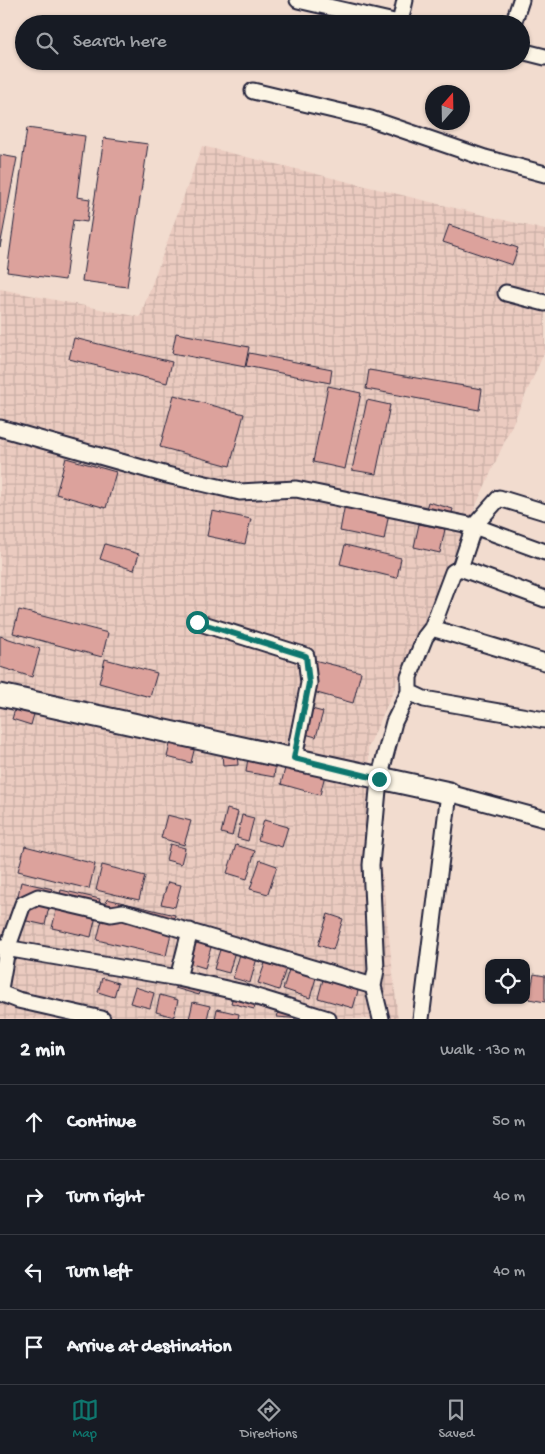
<!DOCTYPE html>
<meta charset="utf-8">
<style>
body{margin:0;font-family:"Gochi Hand",sans-serif;background:#20242c;color:#f1f3f6}
.controls{position:absolute;right:15px;bottom:15px;display:grid;overflow:hidden;border-radius:10px;box-shadow:0 1px 4px #0004}
.controls button{width:45px;height:45px;display:grid;place-items:center;padding:0;border:0;border-bottom:1px solid #363941;background:#171b24;color:#f1f3f6;font:25px sans-serif}
.compass{position:absolute;left:425px;top:85px;width:45px;height:45px;border-radius:50%;background:#171b24;box-shadow:0 1px 4px #0004;rotate:20deg}
.stop{position:absolute;width:15px;height:15px;margin:-11px;border:4px solid #0f766e;border-radius:50%;background:#fff}
.stop.end{background:#0f766e;border-color:#fff;box-shadow:0 1px 5px #0008}
.list{margin:0;padding:0;list-style:none}
h2{display:flex;justify-content:space-between;align-items:center;height:65px;margin:0;padding:0 20px;font-size:21px}
h2 small{font-size:16px;font-weight:400;color:#9ea1a6}
.list li{display:grid;grid-template-columns:32px 1fr auto;gap:15px;align-items:center;box-sizing:border-box;height:75px;padding:0 20px;border-top:1px solid #363941}
.list b{display:block;font-size:19px;white-space:nowrap}
.list em{font-size:16px;font-style:normal;color:#9ea1a6}
.icon{flex:none;width:28px;height:28px;fill:none;stroke:currentColor;stroke-width:2;stroke-linecap:round;stroke-linejoin:round}
.map{position:relative;flex:none;width:545px;height:1019px;overflow:hidden}
.search{position:absolute;background:#171b24;box-shadow:0 1px 4px #0004;left:15px;right:15px;top:15px;height:55px;display:flex;align-items:center;gap:12px;box-sizing:border-box;padding:0 18px;border-radius:28px;color:#9ea1a6;font-size:19px}
.sheet{height:365px;background:#171b24}
nav{display:flex;justify-content:space-around;align-items:center;box-sizing:border-box;height:70px;border-top:1px solid #363941;background:#171b24;font-size:14px;color:#9ea1a6}
nav a{display:grid;justify-items:center;gap:2px}
nav .on{color:#0f766e}
.map>svg:first-child{display:block}
.industrial{fill:url(#industrial-grid)}
.building{fill:#dca29c;stroke:#22223b}
.lines{fill:none;stroke-linecap:round;stroke-linejoin:round}
.street-casing{stroke:#22223b;stroke-width:19}
.secondary-casing{stroke:#22223b;stroke-width:25}
.street{stroke:#fcf5e5;stroke-width:15}
.secondary{stroke:#fcf5e5;stroke-width:21}
.route{stroke:#0f766e;stroke-width:6}
</style>
<div class="map">
<svg width="545" height="1019" viewBox="0 0 545 1019">
<defs>
<pattern id="industrial-grid" width="8" height="8" patternUnits="userSpaceOnUse" patternTransform="scale(1.25)"><rect width="8" height="8" fill="#ebcbc0"/><path d="M0 4h8M4 0v8" fill="none" stroke="#c9aea6"/></pattern>
</defs>
<rect width="100%" height="100%" fill="#f2dccf"/>
<filter id="ink" filterUnits="userSpaceOnUse"><feTurbulence type="fractalNoise" baseFrequency=".02" numOctaves="2"/><feDisplacementMap in="SourceGraphic" scale="10" xChannelSelector="R" yChannelSelector="G"/><feConvolveMatrix kernelMatrix="1 2 1 2 8 2 1 2 1" color-interpolation-filters="sRGB"/></filter>
<g filter="url(#ink)">
<path class="industrial" d="M202,146L545,230V351L368,748L398,1019H0V289L140,317Z"/>
<path class="building" d="M27,128L85,136L77,197L90,199L87,222L73,220L65,280L7,272Z
M104,138L148,144L127,287L82,281Z
M0,155L17,158L0,247Z
M449,225L518,248L512,265L443,242Z
M176,333L249,347L245,367L172,353Z
M74,338L172,362L167,383L69,359Z
M249,353L332,369L330,383L246,366Z
M369,370L482,389L479,410L366,389Z
M328,386L361,393L345,469L313,462Z
M174,395L244,414L230,466L160,447Z
M367,400L390,405L376,474L352,470Z
M66,458L116,472L106,508L56,494Z
M347,493L391,502L384,540L340,531Z
M428,502L453,509L448,526L423,520Z
M212,511L251,519L245,544L207,536Z
M419,524L445,529L440,553L414,547Z
M105,544L139,554L134,570L100,559Z
M345,545L401,558L397,578L340,564Z
M19,610L108,633L102,657L13,633Z
M0,636L40,649L32,677L0,667Z
M105,659L157,673L150,697L99,683Z
M314,660L361,672L353,703L306,690Z
M20,694L38,700L31,725L12,719Z
M304,707L323,712L316,737L298,732Z
M172,736L196,742L191,763L167,757Z
M236,741L238,765L223,766L221,742Z
M249,750L277,754L274,777L246,772Z
M288,757L327,767L320,795L281,784Z
M227,809L238,812L232,836L221,833Z
M167,815L191,821L184,845L161,838Z
M242,815L254,818L248,841L237,838Z
M264,820L288,827L282,847L258,840Z
M170,844L185,848L181,864L166,860Z
M236,845L255,851L247,879L227,873Z
M25,846L95,864L89,889L18,871Z
M260,860L277,866L268,894L250,889Z
M102,865L145,876L139,900L96,890Z
M21,882L53,889L45,925L13,918Z
M168,882L181,885L175,907L161,904Z
M61,890L100,899L91,937L52,928Z
M107,899L175,915L166,956L97,940Z
M328,914L343,919L333,950L318,945Z
M188,937L212,944L205,968L182,961Z
M222,943L236,947L229,973L214,969Z
M240,954L257,958L250,983L233,978Z
M268,955L288,962L279,990L258,983Z
M291,963L318,971L310,998L283,989Z
M180,972L204,979L199,995L175,988Z
M325,972L361,981L353,1008L318,998Z
M534,974L545,976V1002L529,999Z
M102,978L118,983L114,997L98,992Z
M135,987L154,993L150,1008L130,1003Z
M235,989L258,997L254,1009L231,1003Z
M160,995L178,1000L174,1017L156,1012Z
M282,1001L306,1008L302,1019L277,1017Z
M193,1002L210,1006L207,1019H189Z
M217,1009L239,1014L238,1019H215Z"/>
<g class="lines">
<g class="street-casing">
<path id="street" d="M298,0L403,24
M400,23L405,0
M513,24L521,0
M521,51L545,57
M253,91L371,119L485,158L545,174
M506,293L545,303
M0,428L167,475L240,492L296,489L474,526L545,552
M460,568L545,599
M197,622L306,656L309,683L294,758
M432,628L545,662
M409,692L424,699L545,720
M0,947L178,978L244,993L328,1019
M178,978L190,931
M0,989L7,949L23,904L38,897L111,914L123,912L373,986
M0,993L18,1000L102,1019
M381,1019L373,986L376,970L371,865L379,779L394,722L409,692V677L425,637L432,628L453,572L460,568L474,526L499,498L545,512
M421,1019L449,793L545,819"/>
</g>
<g class="secondary-casing">
<path id="secondary" d="M0,695L449,793"/>
</g>
<use href="#street" class="street"/>
<use href="#secondary" class="secondary"/>
</g>
</g>
<g class="lines" filter="url(#ink)">
<path class="route" d="M197,622L306,656L309,683L294,758L379,779"/>
</g>
</svg>
<div class="controls">
<button><svg class="icon" aria-label="locate" viewBox="0 0 24 24"><circle cx="12" cy="12" r="6"/><path d="M12 2v4M12 18v4M2 12h4M18 12h4"/></svg></button>
</div>
<svg class="compass" viewBox="-18 -18 36 36"><path d="M0-13l5 13h-10z" fill="#e53935"/><path d="M0 13l5-13h-10z" fill="#9ea1a6"/></svg>
<div class="stop" style="left:197px;top:622px"></div>
<div class="stop end" style="left:379px;top:779px"></div>
<div class="search"><svg class="icon" aria-label="search" viewBox="0 0 24 24"><circle cx="10" cy="10" r="6"/><path d="M15 15l6 6"/></svg>Search here</div>
</div>
<section class="sheet">
<h2>2 min<small>Walk · 130 m</small></h2>
<ul class="list">
<li><svg class="icon" aria-label="ahead" viewBox="0 0 24 24"><path d="M12 20V5M6 11l6-6 6 6"/></svg><div><b>Continue</b></div><em>50 m</em></li>
<li><svg class="icon" aria-label="right" viewBox="0 0 24 24"><path d="M7 20v-9h11M14 6l5 5-5 5"/></svg><div><b>Turn right</b></div><em>40 m</em></li>
<li><svg class="icon" aria-label="left" viewBox="0 0 24 24"><path d="M17 20v-9H6M10 6l-5 5 5 5"/></svg><div><b>Turn left</b></div><em>40 m</em></li>
<li><svg class="icon" aria-label="arrive" viewBox="0 0 24 24"><path d="M6 21V4h12l-3 4 3 4H6"/></svg><div><b>Arrive at destination</b></div></li>
</ul>
</section>
<nav>
<a class="on"><svg class="icon" aria-label="map" viewBox="0 0 24 24"><path d="M3 6l6-2 6 2 6-2v14l-6 2-6-2-6 2zM9 4v14M15 6v14"/></svg>Map</a>
<a><svg class="icon" aria-label="directions" viewBox="0 0 24 24"><path d="M12 3l9 9-9 9-9-9zM9 14v-3h6M13 9l2 2-2 2"/></svg>Directions</a>
<a><svg class="icon" aria-label="saved" viewBox="0 0 24 24"><path d="M7 4h10v16l-5-4-5 4z"/></svg>Saved</a>
</nav>
